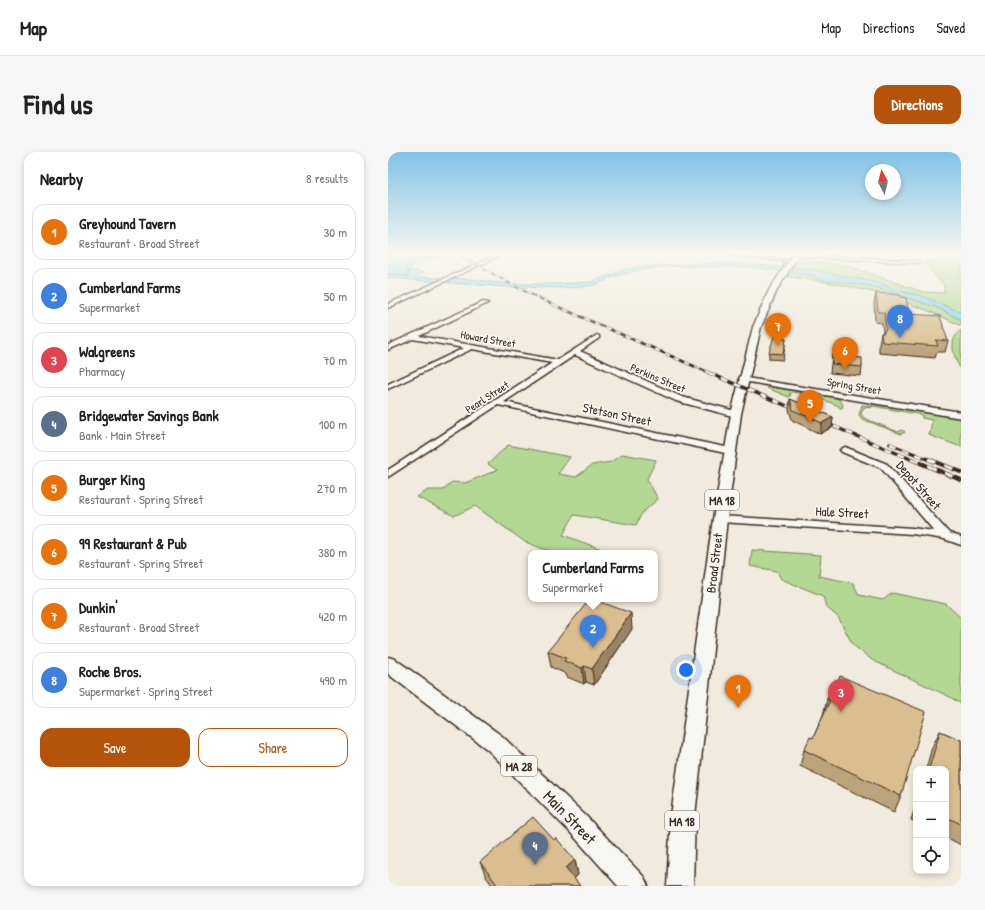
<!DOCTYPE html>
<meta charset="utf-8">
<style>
body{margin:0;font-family:"Patrick Hand",sans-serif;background:#f6f6f6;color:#222}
.controls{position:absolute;right:12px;bottom:12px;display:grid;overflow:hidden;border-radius:8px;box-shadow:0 2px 6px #0003}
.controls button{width:36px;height:36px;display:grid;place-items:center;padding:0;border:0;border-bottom:1px solid #e0e0e0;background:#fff;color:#222;font:20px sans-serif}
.compass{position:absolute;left:477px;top:12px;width:36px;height:36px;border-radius:50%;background:#fff;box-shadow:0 2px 6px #0003;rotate:353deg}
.you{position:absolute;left:298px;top:518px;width:14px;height:14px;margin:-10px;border:3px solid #fff;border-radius:50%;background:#1a73e8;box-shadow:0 0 0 6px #1a73e833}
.badge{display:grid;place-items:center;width:26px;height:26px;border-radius:50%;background:#b45309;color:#fff;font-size:13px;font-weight:700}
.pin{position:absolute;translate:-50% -33px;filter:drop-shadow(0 1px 2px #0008)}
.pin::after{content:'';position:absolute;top:21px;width:14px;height:12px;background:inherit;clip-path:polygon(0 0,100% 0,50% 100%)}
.popup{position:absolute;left:140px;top:398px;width:130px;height:52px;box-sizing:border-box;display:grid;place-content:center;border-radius:8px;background:#fff;filter:drop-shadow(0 1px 3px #0005);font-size:13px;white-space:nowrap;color:#767676}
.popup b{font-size:15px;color:#222}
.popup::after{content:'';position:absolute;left:50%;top:100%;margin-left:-8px;border:8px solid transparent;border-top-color:#fff}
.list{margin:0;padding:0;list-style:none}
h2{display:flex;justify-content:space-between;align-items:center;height:52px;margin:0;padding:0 16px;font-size:17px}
h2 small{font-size:13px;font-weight:400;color:#767676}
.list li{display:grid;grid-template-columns:26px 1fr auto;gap:12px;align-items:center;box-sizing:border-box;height:56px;margin:0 8px 8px;padding:0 8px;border:1px solid #e0e0e0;border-radius:12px}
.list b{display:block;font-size:15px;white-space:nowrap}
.list p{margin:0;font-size:13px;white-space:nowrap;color:#767676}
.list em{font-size:13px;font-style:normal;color:#767676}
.actions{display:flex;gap:8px;padding:12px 16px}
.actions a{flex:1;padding:9px 0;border:1px solid #b45309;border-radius:12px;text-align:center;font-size:14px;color:#b45309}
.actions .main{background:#b45309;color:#fff}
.icon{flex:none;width:22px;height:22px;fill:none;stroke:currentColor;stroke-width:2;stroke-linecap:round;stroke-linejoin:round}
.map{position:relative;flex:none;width:573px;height:734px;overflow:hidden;border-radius:12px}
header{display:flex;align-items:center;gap:24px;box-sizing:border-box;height:56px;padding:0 20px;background:#fff;border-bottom:1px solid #e0e0e0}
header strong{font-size:19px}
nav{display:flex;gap:22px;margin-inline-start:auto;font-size:14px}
.intro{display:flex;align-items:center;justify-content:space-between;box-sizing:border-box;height:96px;padding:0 24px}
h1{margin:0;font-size:28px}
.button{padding:10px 18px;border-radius:12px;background:#b45309;color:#fff;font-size:14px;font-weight:700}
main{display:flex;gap:24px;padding:0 24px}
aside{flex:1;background:#fff;border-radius:12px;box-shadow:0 2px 6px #0003}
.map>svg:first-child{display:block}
.green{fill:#b3d893;stroke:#778158}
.water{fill:#88d6e6;stroke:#699196}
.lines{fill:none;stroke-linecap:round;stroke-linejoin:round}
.shore{stroke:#5a6f6e;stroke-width:1}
.minor-casing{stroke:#3b2a1e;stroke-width:3}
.major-casing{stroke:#3b2a1e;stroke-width:3}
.minor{fill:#f6f6f2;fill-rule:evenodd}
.major{fill:#f6f6f2;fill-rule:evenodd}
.rail-far3-casing{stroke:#3b2a1e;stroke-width:2}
.rail-far2-casing{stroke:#3b2a1e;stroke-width:3}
.rail-far1-casing{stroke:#3b2a1e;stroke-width:3.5}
.rail-casing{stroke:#3b2a1e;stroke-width:4.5}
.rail-far3{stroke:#f6f6f2;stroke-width:1.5;stroke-dasharray:4.5;stroke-linecap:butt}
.rail-far2{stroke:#f6f6f2;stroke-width:2;stroke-dasharray:5.5;stroke-linecap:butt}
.rail-far1{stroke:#f6f6f2;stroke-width:2.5;stroke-dasharray:7;stroke-linecap:butt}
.rail{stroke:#f6f6f2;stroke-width:3;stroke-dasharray:9;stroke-linecap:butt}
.wall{fill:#bba37b;stroke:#3b2a1e}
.shaded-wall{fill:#998564;stroke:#3b2a1e}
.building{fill:#dabe8f;stroke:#3b2a1e}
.labels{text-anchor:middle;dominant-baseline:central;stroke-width:3.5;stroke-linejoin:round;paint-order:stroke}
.far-street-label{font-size:11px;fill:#3b2a1e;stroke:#f6f6f2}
.shield{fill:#f6f6f2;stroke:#73675e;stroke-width:1}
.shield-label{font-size:12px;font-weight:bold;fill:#3b2a1e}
.street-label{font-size:13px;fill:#3b2a1e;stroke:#f6f6f2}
.near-street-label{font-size:16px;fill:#3b2a1e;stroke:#f6f6f2}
</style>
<header>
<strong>Map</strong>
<nav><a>Map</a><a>Directions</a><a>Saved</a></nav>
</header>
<div class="intro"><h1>Find us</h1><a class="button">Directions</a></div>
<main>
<aside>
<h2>Nearby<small>8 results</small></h2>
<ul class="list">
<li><span class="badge" style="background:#e8710a">1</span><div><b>Greyhound Tavern</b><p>Restaurant · Broad Street</p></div><em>30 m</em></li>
<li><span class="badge" style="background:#3f7fe0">2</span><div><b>Cumberland Farms</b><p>Supermarket</p></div><em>50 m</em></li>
<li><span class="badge" style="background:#e0444e">3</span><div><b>Walgreens</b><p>Pharmacy</p></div><em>70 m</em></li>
<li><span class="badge" style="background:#5c6f8a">4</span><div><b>Bridgewater Savings Bank</b><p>Bank · Main Street</p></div><em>100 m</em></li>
<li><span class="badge" style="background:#e8710a">5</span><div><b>Burger King</b><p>Restaurant · Spring Street</p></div><em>270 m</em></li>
<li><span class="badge" style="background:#e8710a">6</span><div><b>99 Restaurant &amp; Pub</b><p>Restaurant · Spring Street</p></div><em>380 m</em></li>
<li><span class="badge" style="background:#e8710a">7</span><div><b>Dunkin'</b><p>Restaurant · Broad Street</p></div><em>420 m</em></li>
<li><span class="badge" style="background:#3f7fe0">8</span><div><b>Roche Bros.</b><p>Supermarket · Spring Street</p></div><em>490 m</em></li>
</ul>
<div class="actions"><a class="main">Save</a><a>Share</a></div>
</aside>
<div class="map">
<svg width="573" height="734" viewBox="0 0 573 734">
<rect width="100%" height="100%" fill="#f0ebde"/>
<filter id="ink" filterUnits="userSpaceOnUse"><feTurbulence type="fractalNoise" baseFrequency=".025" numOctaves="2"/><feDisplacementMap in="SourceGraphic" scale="8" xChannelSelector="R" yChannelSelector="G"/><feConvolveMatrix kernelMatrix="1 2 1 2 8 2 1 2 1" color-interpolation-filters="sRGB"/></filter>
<g filter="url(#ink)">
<path class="green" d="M534,109H573V174C517,145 455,130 393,124L395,110H431L461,114L535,140L556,141V133Z
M573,178V218C566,205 559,188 573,178Z
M383,235L445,245L452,248L455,253L454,256H452L451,254L428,245L405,240L401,242L403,243L401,245L379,236Z
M486,252L573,266V295L541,283L540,281H542L544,268L534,266V263L485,254L483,256L476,255L473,262L476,266L510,280L514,278L517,280L513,282L474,267L471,263L474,253L484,254Z
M120,293L182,305L170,322L188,325L204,313L223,310L234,302L268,308L259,327L270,347L254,361L248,373L186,363L175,383L224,401H167L137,390L87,354L66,364L29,345L40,338H55L64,330L77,331L109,318L100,312Z
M364,398L433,403L431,424L465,431L471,443L495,448L504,441L558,452L573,466V552L562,545L484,508L465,493L450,465L438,455L435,444L393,427L389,419L362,414Z"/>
<path class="water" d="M1,101H55L58,103L57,105L38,108L22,115L23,118L36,121L28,123L30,125L82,127L120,132H168L202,130L226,122L228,120L248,115L321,111L358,112L425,118L491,131L510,139L531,143L573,160V168L550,156L483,134L435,128L422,123L362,115L283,114L252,118L220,126L217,129L202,134L176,136L117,135L0,126V112L11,105L0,103Z"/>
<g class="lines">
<path class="shore" d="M0,122L20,124L21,122L18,115L20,111L29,107L54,101"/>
<g class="minor-casing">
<path id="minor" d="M113,101H118L0,156V152Z
M325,101H336L405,109L403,110Z
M407,102L529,109L531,110L529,111L405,104Z
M95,150L100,151L31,184L170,208L209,183L211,184V186L192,199L294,245L351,260L352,262L348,265L288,249L187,203L116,250L342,296L347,299L342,302L110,253L0,325V318L164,211L84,197L0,237V232L76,196L25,187L0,198V193Z
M352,225L573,260V266L355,229L351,227Z
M457,295L499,312L561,381L573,385V393L556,387L524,382L332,370L326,367L332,364L524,376L546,379L493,316L454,300L452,298Z"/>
</g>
<g class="major-casing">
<path id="major" d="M406,101H412L389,138L373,175L353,262L339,367L307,664L305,734H279L283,664L325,367L343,262L365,175L381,138Z
M0,505L7,507L114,584L198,664L256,725L260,734H230L182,680L100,598L0,522Z"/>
</g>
<use href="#minor" class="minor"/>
<use href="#major" class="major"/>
<g class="rail-far3-casing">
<path id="rail-far3" d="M68,101L130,136L168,154"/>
</g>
<g class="rail-far2-casing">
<path id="rail-far2" d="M166,153L324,222"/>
</g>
<g class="rail-far1-casing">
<path id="rail-far1" d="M321,221L411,259
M433,269L525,308
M502,292L542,308"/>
</g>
<g class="rail-casing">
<path id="rail" d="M523,307L573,328
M540,307L573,320"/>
</g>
<use href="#rail-far3" class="rail-far3"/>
<use href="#rail-far2" class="rail-far2"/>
<use href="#rail-far1" class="rail-far1"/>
<use href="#rail" class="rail"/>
</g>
<path class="wall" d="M488,141L512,145L521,162L560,189L557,200H549L547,206L491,201V192L493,181H495L494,171L487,170L486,151Z
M394,187H398L395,208L381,207V201Z
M444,203L474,215L473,224L442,221Z
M402,247L445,265L444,275L432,282L404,268L401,257Z
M244,477L206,533L198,530L196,532L179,525L178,522L163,515L160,499Z
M444,535L513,644L506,660L412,614L416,598L425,586L435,563L439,547Z
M552,579L573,588V693L558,685V617H538L544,595Z
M528,652V670L523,668Z
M166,688L187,708L190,723L186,727L192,734H105L98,725L92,710Z"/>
<path class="shaded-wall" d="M445,265L444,275L432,282L434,271Z
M243,461L244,477L206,533L204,517Z
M196,514L198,530L196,532L194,516Z
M187,708L190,723L181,731L178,716Z"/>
<path class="building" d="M488,141L512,143V145L518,146L521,162L552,164L560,189L548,188L550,194L494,190L493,181H496V178H498L496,160H490Z
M386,184L394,185V187H398L395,202L381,201Z
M444,203L474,206V215L444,212Z
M402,247L445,265L434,271L405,258Z
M202,447H204L243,461L204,517L196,514L194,516L176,509L178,506L160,499Z
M452,524L538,560L513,644L416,598L422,585L425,586L442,548L439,547L444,535L447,536Z
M552,579L573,588V672L558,665V617H541Z
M145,665L166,688L168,686L187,708L178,716L192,734H110L92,710Z"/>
</g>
<linearGradient id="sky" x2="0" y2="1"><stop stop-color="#81c2e7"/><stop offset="0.5" stop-color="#f8f6f0"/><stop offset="1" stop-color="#f8f6f0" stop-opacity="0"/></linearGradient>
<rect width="573" height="203" fill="url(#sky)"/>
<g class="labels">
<g class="far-street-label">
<text transform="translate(100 187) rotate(10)">Howard Street</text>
<text transform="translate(270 226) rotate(23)">Perkins Street</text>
<text transform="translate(466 234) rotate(10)">Spring Street</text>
<text transform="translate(99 245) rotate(-33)">Pearl Street</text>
</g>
<g class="shield">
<rect x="317" y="338" width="34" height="20" rx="3"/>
<rect x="113" y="604" width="36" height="20" rx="3"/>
<rect x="277" y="659" width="34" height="20" rx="3"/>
</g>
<g class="shield-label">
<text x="334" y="348">MA 18</text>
<text x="131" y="614">MA 28</text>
<text x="294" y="669">MA 18</text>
</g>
<g class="street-label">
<text transform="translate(229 262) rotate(12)">Stetson Street</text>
<text transform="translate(531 333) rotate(49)">Depot Street</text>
<text transform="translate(454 360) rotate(3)">Hale Street</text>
<text transform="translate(326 411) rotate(-83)">Broad Street</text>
</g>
<g class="near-street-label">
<text transform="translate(182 665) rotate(46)">Main Street</text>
</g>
</g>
</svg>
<div class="controls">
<button>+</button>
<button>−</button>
<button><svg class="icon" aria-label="locate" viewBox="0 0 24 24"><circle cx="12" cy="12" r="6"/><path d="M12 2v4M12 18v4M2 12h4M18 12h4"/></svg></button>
</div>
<svg class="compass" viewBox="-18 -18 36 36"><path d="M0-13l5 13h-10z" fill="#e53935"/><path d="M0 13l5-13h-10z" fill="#767676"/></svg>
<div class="you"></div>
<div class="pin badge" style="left:350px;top:556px;background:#e8710a">1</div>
<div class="pin badge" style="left:205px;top:496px;background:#3f7fe0">2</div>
<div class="popup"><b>Cumberland Farms</b>Supermarket</div>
<div class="pin badge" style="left:453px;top:560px;background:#e0444e">3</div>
<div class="pin badge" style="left:147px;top:713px;background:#5c6f8a">4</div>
<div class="pin badge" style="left:422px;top:271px;background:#e8710a">5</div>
<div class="pin badge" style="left:457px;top:218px;background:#e8710a">6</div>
<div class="pin badge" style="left:390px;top:194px;background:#e8710a">7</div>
<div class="pin badge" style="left:512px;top:186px;background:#3f7fe0">8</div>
</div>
</main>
